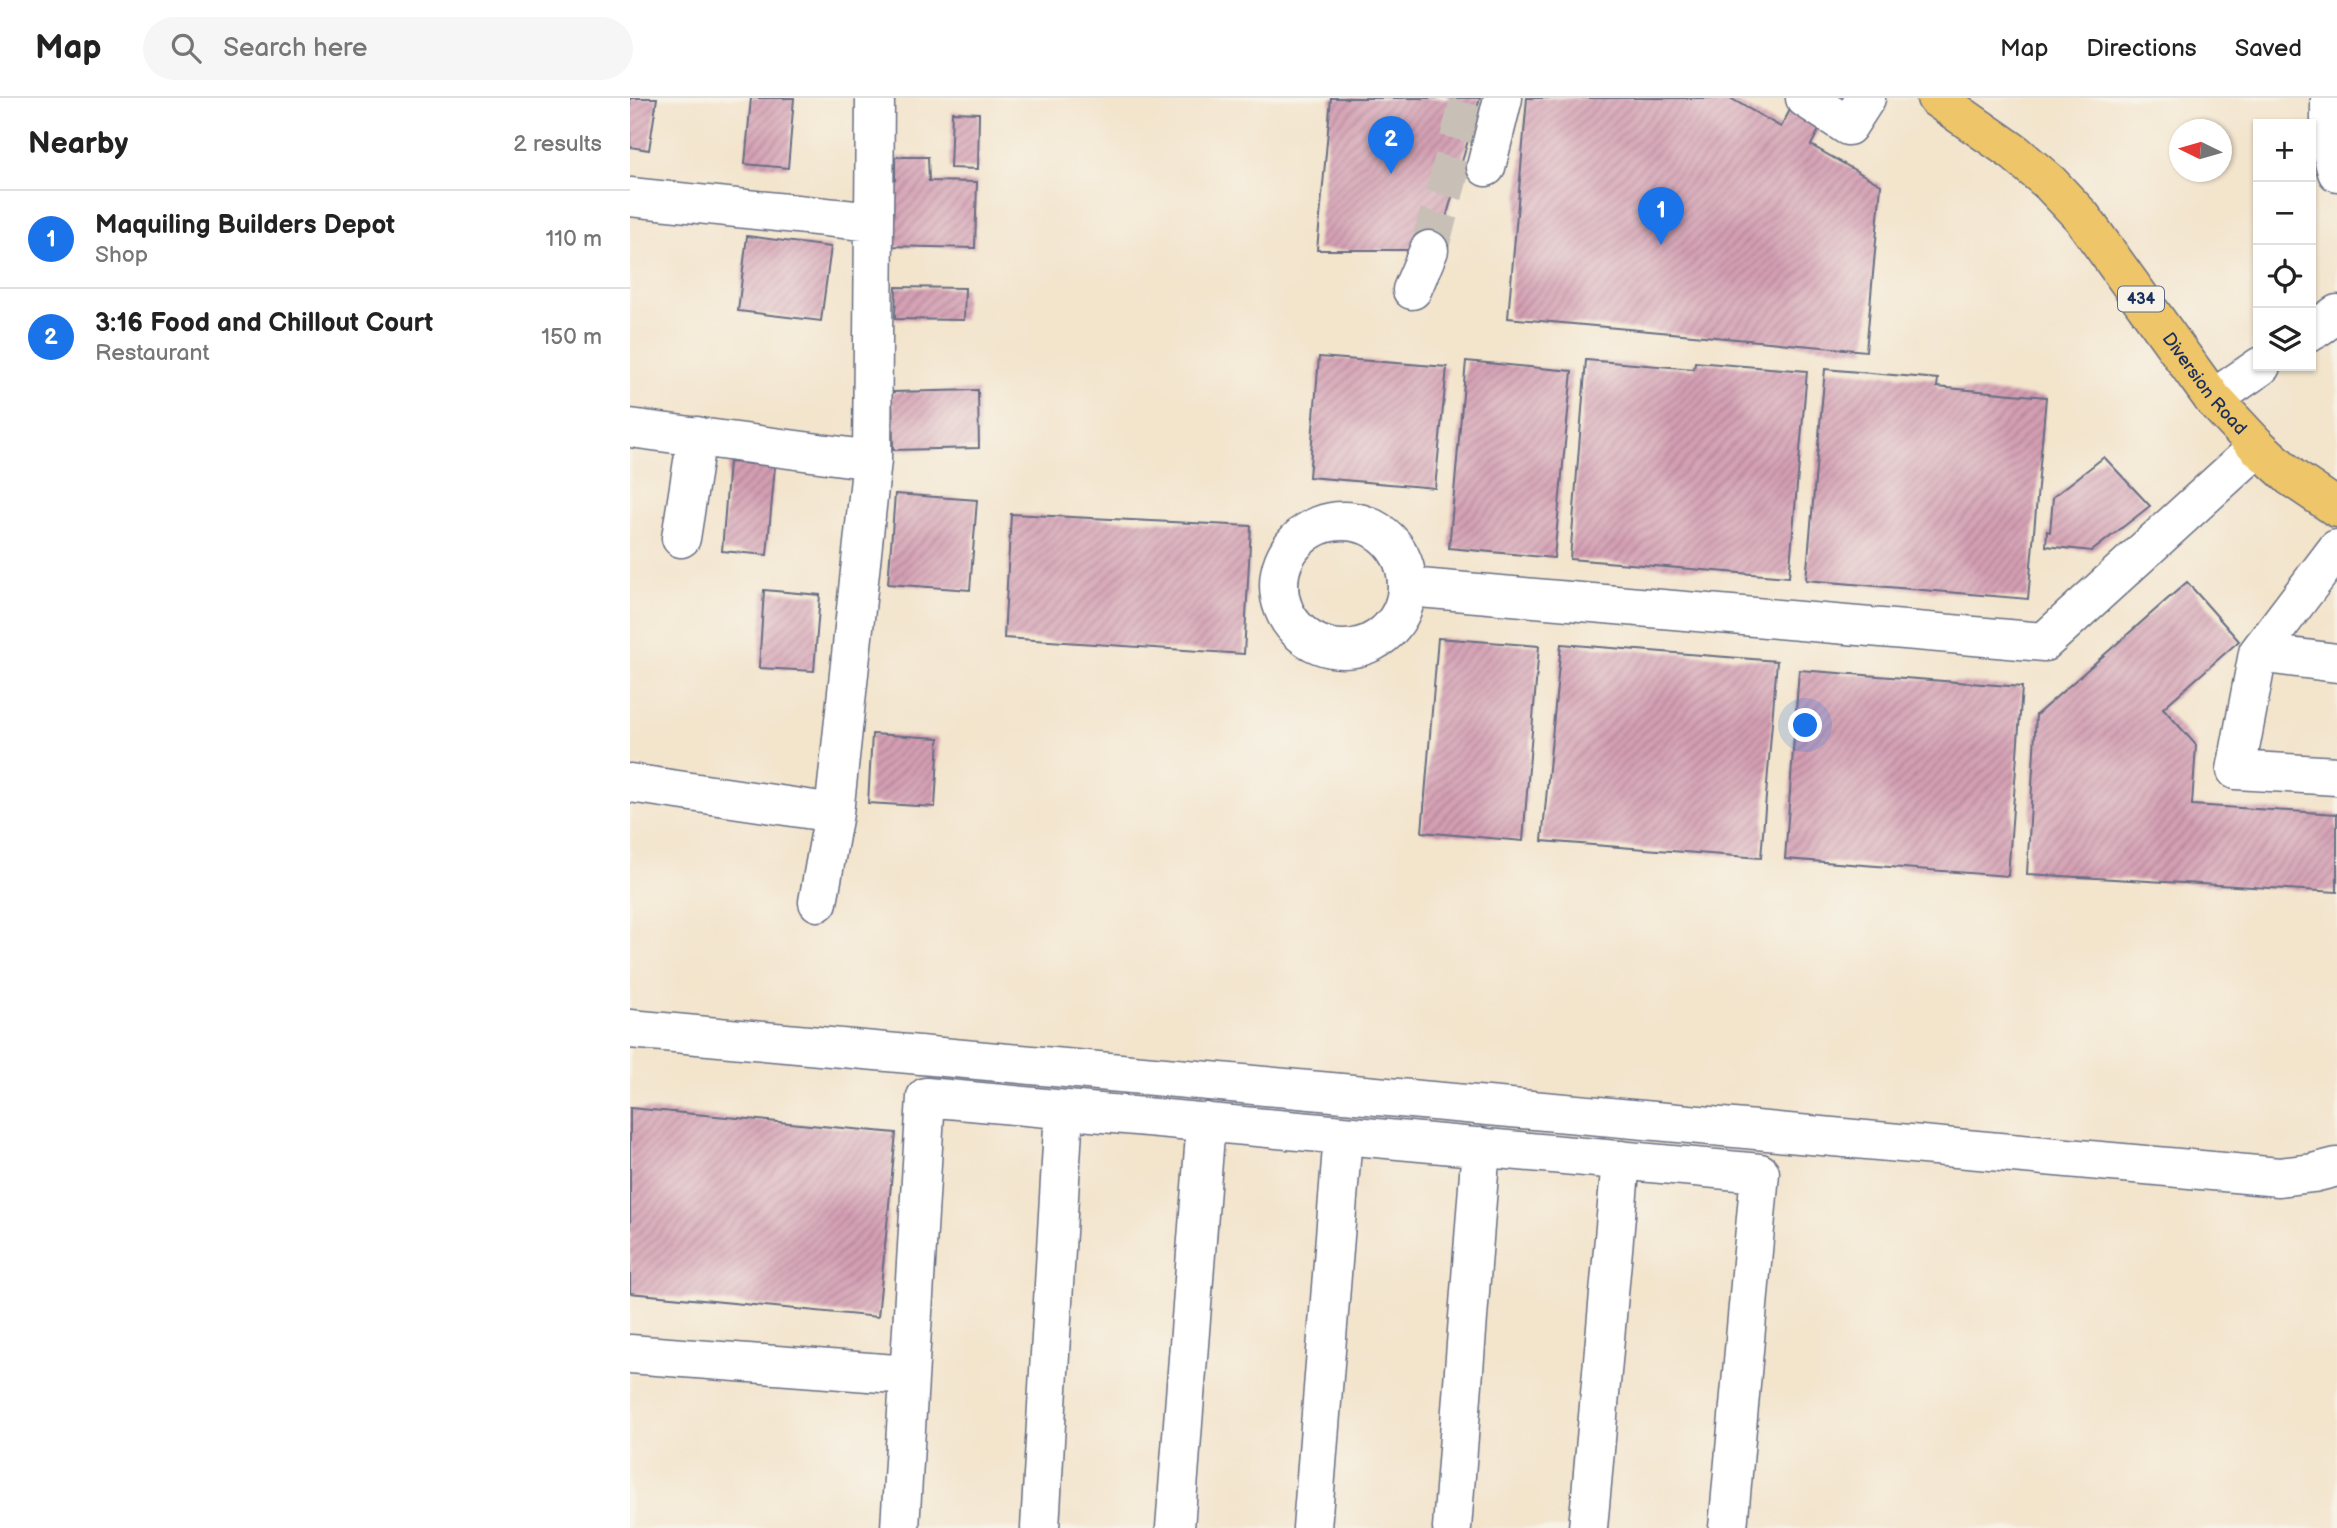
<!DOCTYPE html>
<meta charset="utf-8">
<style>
body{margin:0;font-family:"Balsamiq Sans",sans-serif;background:#f6f6f6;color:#222}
.controls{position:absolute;right:21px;top:21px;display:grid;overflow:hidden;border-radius:0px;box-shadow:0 2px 5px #0004}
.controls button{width:63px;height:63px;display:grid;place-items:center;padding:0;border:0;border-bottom:2px solid #e0e0e0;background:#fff;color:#222;font:35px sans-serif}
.compass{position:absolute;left:1539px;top:21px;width:63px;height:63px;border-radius:50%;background:#fff;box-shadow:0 2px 5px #0004;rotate:275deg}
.you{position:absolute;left:1176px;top:628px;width:24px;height:24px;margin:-18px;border:5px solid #fff;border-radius:50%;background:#1a73e8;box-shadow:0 0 0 10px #1a73e833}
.badge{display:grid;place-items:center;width:46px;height:46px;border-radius:50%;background:#1a73e8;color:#fff;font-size:23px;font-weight:700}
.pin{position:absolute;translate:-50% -58px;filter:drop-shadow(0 2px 4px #0008)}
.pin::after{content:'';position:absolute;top:37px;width:24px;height:21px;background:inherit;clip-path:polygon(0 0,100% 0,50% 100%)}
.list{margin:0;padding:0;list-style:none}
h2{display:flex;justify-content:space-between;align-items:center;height:91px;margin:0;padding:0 28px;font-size:30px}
h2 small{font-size:23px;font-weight:400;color:#767676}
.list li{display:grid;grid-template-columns:46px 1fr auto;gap:21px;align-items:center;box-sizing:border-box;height:98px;padding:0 28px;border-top:2px solid #e0e0e0}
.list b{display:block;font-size:26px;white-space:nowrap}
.list p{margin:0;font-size:23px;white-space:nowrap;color:#767676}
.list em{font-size:23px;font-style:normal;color:#767676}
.icon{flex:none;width:38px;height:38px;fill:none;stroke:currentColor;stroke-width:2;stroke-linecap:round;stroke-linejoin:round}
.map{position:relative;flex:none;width:1707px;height:1430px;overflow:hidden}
header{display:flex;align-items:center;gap:42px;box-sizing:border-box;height:98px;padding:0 35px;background:#fff;border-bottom:2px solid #e0e0e0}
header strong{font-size:33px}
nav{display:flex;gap:38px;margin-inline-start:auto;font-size:24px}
.search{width:490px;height:63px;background:#f6f6f6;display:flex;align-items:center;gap:18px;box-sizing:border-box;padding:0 24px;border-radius:38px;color:#767676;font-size:26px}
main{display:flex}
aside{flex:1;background:#fff}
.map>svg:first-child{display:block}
.building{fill:url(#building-hatch)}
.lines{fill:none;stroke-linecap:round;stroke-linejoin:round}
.minor-tunnel{stroke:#c8c0b6;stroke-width:38;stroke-dasharray:38 19;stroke-linecap:butt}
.minor-casing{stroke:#676e84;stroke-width:41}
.highway-casing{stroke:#676e84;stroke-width:41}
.minor{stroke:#fff;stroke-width:38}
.highway{stroke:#eec569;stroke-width:38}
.labels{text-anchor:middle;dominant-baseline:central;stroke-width:7;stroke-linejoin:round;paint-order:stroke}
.shield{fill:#f7f3e8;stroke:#5d6a87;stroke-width:2}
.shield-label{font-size:16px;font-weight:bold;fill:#1b2f5e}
.street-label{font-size:18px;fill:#1b2f5e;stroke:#f7f3e8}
</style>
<header>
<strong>Map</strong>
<div class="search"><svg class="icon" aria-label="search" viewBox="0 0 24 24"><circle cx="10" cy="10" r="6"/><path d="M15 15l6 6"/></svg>Search here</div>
<nav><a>Map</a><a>Directions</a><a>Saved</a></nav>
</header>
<main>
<aside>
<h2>Nearby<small>2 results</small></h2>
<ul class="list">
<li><span class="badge">1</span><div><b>Maquiling Builders Depot</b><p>Shop</p></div><em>110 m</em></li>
<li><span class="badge">2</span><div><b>3:16 Food and Chillout Court</b><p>Restaurant</p></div><em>150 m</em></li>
</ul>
</aside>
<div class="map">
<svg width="1707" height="1430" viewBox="0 0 1707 1430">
<defs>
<pattern id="building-hatch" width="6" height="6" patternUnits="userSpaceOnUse" patternTransform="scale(1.75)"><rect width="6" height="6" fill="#d49eb2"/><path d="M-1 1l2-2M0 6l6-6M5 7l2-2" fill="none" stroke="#ab8194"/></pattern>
</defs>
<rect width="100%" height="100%" fill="#f7f3e8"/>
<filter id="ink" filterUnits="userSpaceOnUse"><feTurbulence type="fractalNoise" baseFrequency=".0143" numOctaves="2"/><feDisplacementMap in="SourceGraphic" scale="14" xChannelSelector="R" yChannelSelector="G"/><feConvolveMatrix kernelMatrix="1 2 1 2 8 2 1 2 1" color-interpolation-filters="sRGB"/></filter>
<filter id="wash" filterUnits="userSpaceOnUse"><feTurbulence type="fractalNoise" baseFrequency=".00686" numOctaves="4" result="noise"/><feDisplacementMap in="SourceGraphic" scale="28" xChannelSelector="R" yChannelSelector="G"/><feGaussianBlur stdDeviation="1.57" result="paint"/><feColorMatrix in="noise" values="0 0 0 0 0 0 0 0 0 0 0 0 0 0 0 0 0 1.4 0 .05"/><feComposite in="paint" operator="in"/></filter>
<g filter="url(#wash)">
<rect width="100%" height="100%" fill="#f3e4cc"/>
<g id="blocks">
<path class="building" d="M0,0H27L19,52L0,49Z
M121,0H164L158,70L115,66Z
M701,0H850L807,152H687Z
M897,0H1100L1151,29L1164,4L1195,21L1181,47L1251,87L1236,253L878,220Z
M322,14L349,15L348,71L320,70Z
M265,59H298L299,83L347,84L345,150L257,148L259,82H265Z
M117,138L201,149L191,223L108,213Z
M266,189L335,190L334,222L265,221Z
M689,259L817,269L805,390L679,379Z
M956,262L1064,271L1065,264L1177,273L1159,479L940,461Z
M836,263L942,273L924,460L819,450Z
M1195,271L1308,281L1307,289L1416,299L1398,501L1176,482Z
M348,292L349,350L263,352L262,294Z
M1474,359L1520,408L1462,453L1416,448L1417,433L1420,434L1423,399Z
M99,364L145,368L137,457L92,453Z
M265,396L347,402L340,492L258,486Z
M381,416L621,428L614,556L374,540Z
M1557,484L1609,543L1533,610L1566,647L1562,707L1707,716V794L1397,776L1406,617Z
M134,492L190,497L184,573L129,570Z
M808,540L909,548L893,743L792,734Z
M931,546L1147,563L1131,760L912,743Z
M1169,572L1392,589L1378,778L1155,761Z
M242,636L309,640L305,709L238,705Z
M0,1010L266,1035L248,1219L0,1195Z"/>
</g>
</g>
<g filter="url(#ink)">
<use href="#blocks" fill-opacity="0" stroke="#676e84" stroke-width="2"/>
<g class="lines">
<path class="minor-tunnel" d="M799,152L840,0"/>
<g class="minor-casing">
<path id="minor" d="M1175,0L1218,28L1236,0
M1700,0V49L1707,74
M856,69L873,0
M0,99L244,124
M782,192L799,152
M1681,234L1707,216
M1583,301L1631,268
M0,330L242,362
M649 487a64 64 0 1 1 128 0a64 64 0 1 1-128 0Z
M51,440L67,338
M1707,451L1628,555L1606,672L1707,678
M778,489L1414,544L1628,349
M1628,555L1707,565
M0,685L204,715
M188,804L204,715L242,362L245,0
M0,931L1649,1079L1683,1075L1707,1069
M0,1256L279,1277
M270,1430L296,999L1130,1075L1098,1430
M410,1430L434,1012
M545,1430L576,1024
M682,1430L713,1037
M822,1430L851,1049
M958,1430L991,1062"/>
</g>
<g class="highway-casing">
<g id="highway">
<path id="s1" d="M1306,0L1385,55L1420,85L1452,119L1583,301L1628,349L1661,379L1707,410"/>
</g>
</g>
<use href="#minor" class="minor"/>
<use href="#highway" class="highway"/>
</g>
</g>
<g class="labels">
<rect class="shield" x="1488" y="188.5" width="46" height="25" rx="5"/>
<g class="shield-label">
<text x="1511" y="201">434</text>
</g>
<g class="street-label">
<text stroke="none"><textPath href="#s1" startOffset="396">Diversion Road</textPath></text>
</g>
</g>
</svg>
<div class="controls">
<button>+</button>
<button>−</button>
<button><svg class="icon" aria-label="locate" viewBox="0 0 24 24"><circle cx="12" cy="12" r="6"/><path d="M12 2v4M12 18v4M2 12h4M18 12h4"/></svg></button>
<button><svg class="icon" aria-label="layers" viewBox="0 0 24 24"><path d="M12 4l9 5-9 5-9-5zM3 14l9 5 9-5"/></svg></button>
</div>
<svg class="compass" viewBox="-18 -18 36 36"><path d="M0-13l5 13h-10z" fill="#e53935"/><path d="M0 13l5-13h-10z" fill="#767676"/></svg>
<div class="you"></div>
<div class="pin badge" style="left:1031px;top:147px">1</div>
<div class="pin badge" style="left:761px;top:76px">2</div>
</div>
</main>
